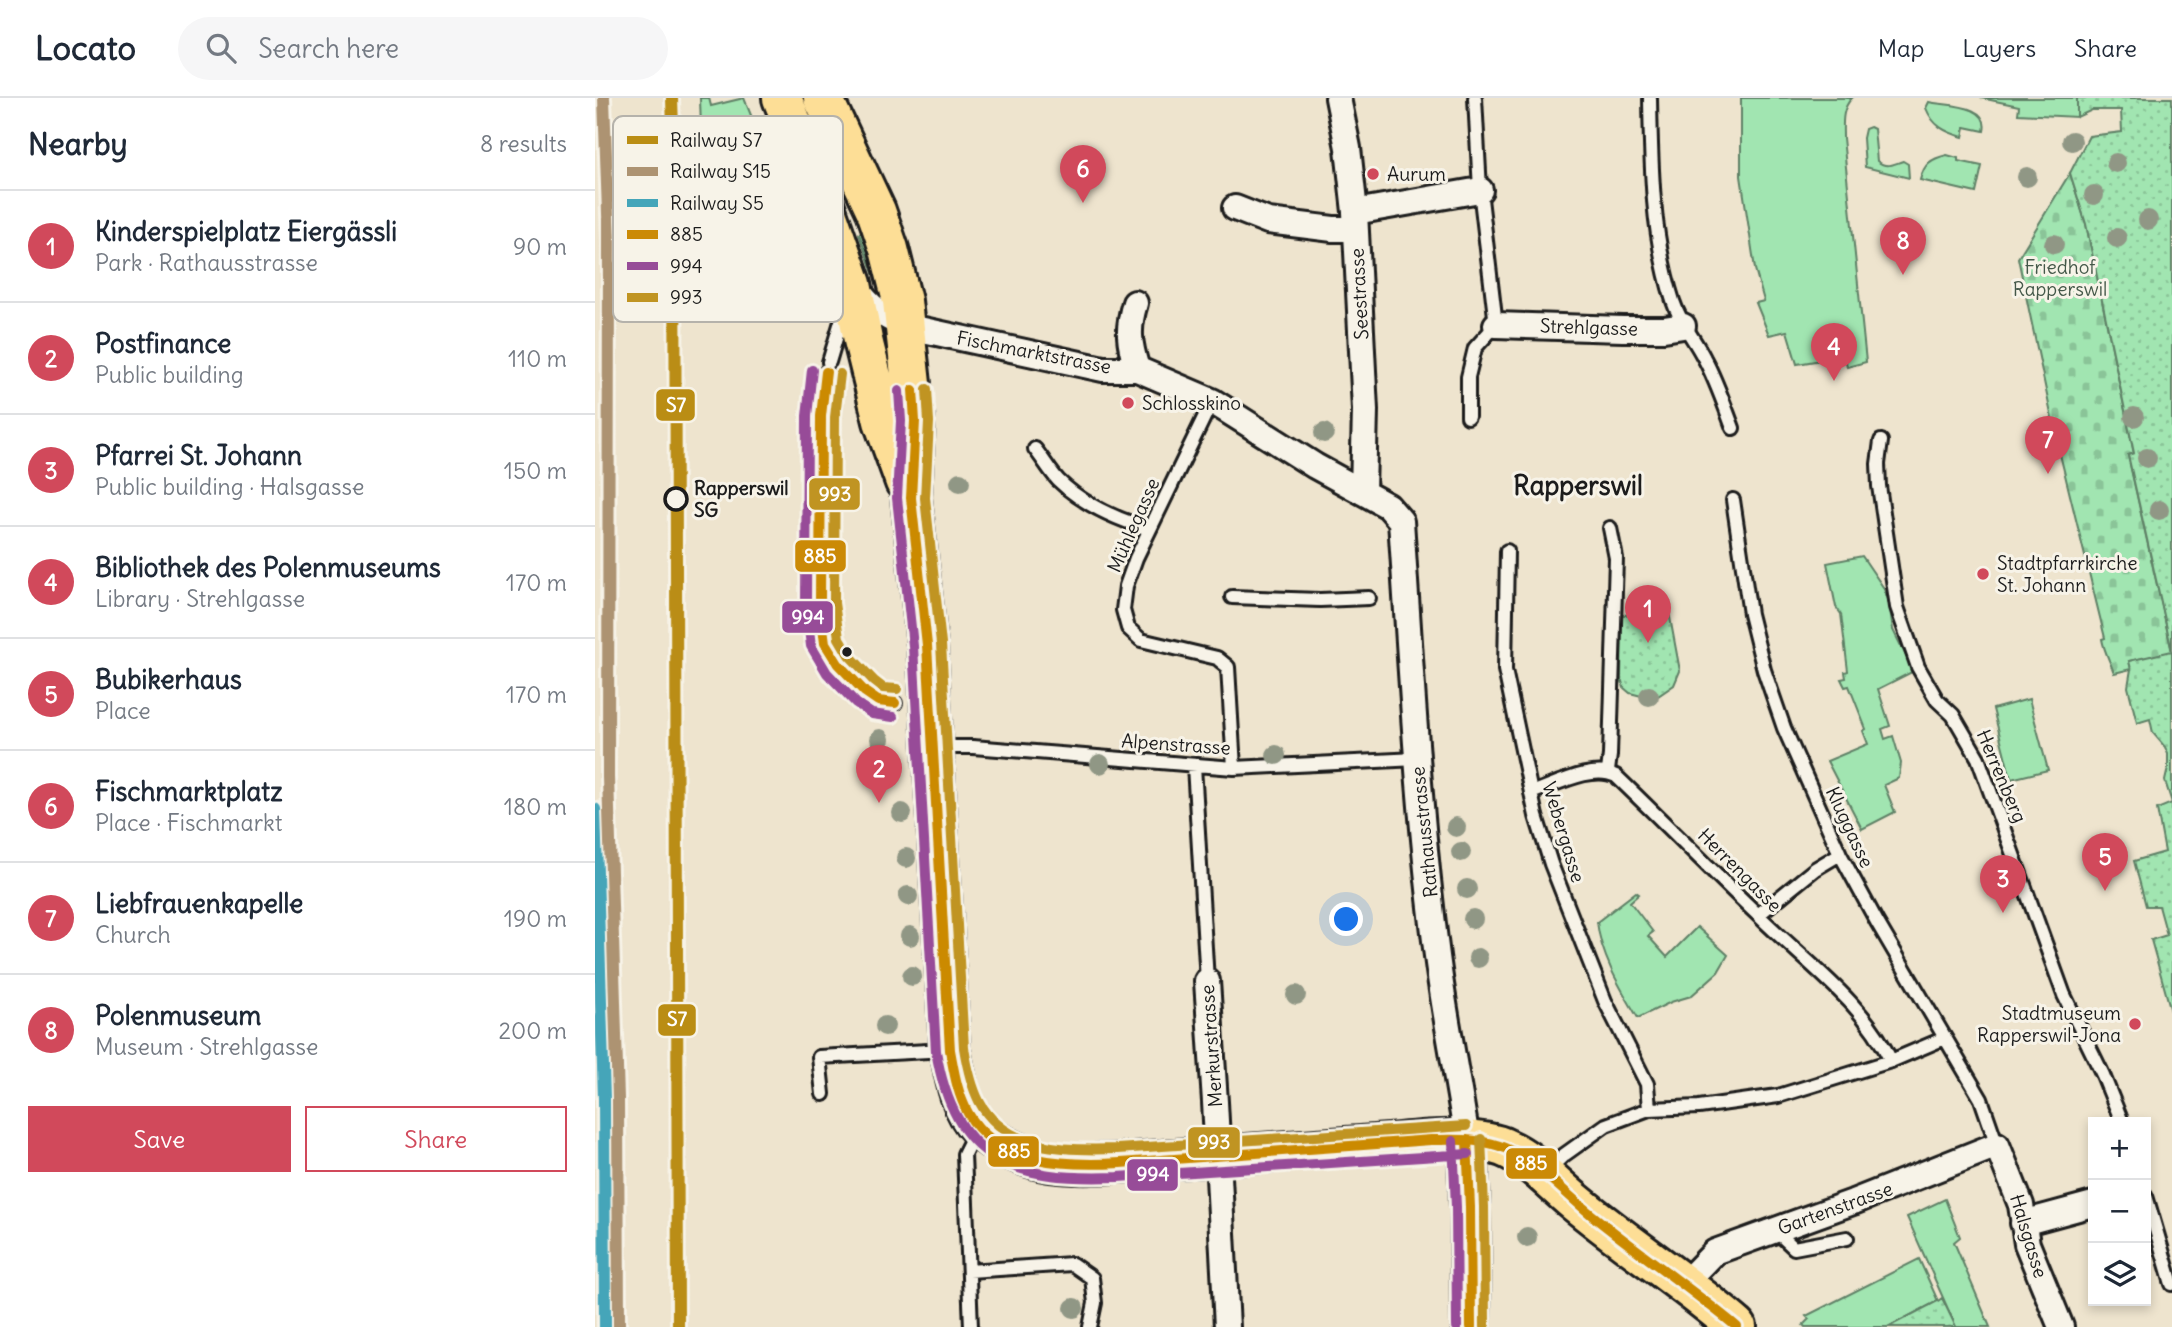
<!DOCTYPE html>
<meta charset="utf-8">
<style>
body{margin:0;font-family:Delius,sans-serif;background:#f6f6f7;color:#1f2937}
.controls{position:absolute;right:21px;bottom:21px;display:grid;overflow:hidden;border-radius:0px;box-shadow:0 4px 10px #0003}
.controls button{width:63px;height:63px;display:grid;place-items:center;padding:0;border:0;border-bottom:2px solid #e0e1e3;background:#fff;color:#1f2937;font:35px sans-serif}
.you{position:absolute;left:752px;top:822px;width:24px;height:24px;margin:-18px;border:5px solid #fff;border-radius:50%;background:#1a73e8;box-shadow:0 0 0 10px #1a73e833}
.badge{display:grid;place-items:center;width:46px;height:46px;border-radius:50%;background:#d1495b;color:#fff;font-size:23px;font-weight:700}
.pin{position:absolute;translate:-50% -58px;filter:drop-shadow(0 2px 4px #0008)}
.pin::after{content:'';position:absolute;top:37px;width:24px;height:21px;background:inherit;clip-path:polygon(0 0,100% 0,50% 100%)}
.list{margin:0;padding:0;list-style:none}
h2{display:flex;justify-content:space-between;align-items:center;height:91px;margin:0;padding:0 28px;font-size:30px}
h2 small{font-size:23px;font-weight:400;color:#747a83}
.list li{display:grid;grid-template-columns:46px 1fr auto;gap:21px;align-items:center;box-sizing:border-box;height:112px;padding:0 28px;border-top:2px solid #e0e1e3}
.list b{display:block;font-size:26px;white-space:nowrap}
.list p{margin:0;font-size:23px;white-space:nowrap;color:#747a83}
.list em{font-size:23px;font-style:normal;color:#747a83}
.actions{display:flex;gap:14px;padding:21px 28px}
.actions a{flex:1;padding:16px 0;border:2px solid #d1495b;border-radius:0px;text-align:center;font-size:24px;color:#d1495b}
.actions .main{background:#d1495b;color:#fff}
.icon{flex:none;width:38px;height:38px;fill:none;stroke:currentColor;stroke-width:2;stroke-linecap:round;stroke-linejoin:round}
.map{position:relative;flex:none;width:1577px;height:1229px;overflow:hidden}
header{display:flex;align-items:center;gap:42px;box-sizing:border-box;height:98px;padding:0 35px;background:#fff;border-bottom:2px solid #e0e1e3}
header strong{font-size:33px}
nav{display:flex;gap:38px;margin-inline-start:auto;font-size:24px}
.search{width:490px;height:63px;background:#f6f6f7;display:flex;align-items:center;gap:18px;box-sizing:border-box;padding:0 24px;border-radius:38px;color:#747a83;font-size:26px}
main{display:flex}
aside{flex:1;background:#fff}
.map>svg:first-child{display:block}
.green{fill:#a1e5b1;stroke:#5e8066;stroke-width:2}
.cemetery{fill:url(#cemetery-stones);stroke:#5e8066;stroke-width:2}
.park{fill:url(#park-dots);stroke:#5e8066;stroke-width:2}
.lines{fill:none;stroke-linecap:round;stroke-linejoin:round}
.lane-casing{stroke:#1c1c1c;stroke-width:18}
.street-casing{stroke:#1c1c1c;stroke-width:30}
.primary-casing{stroke:#1c1c1c;stroke-width:44}
.lane{stroke:#f7f3e8;stroke-width:12}
.street{stroke:#f7f3e8;stroke-width:24}
.primary{stroke:#fdde96;stroke-width:38}
.bus-1-casing{stroke:#f7f3e8;stroke-width:16}
.bus-2-casing{stroke:#f7f3e8;stroke-width:16}
.bus-3-casing{stroke:#f7f3e8;stroke-width:16}
.bus-1{stroke:#cb8a06;stroke-width:10}
.bus-2{stroke:#974c98;stroke-width:10}
.bus-3{stroke:#c09422;stroke-width:10}
.rail-1-casing{stroke:#f7f3e8;stroke-width:18}
.rail-2-casing{stroke:#f7f3e8;stroke-width:18}
.rail-3-casing{stroke:#f7f3e8;stroke-width:18}
.rail-1{stroke:#ba8d14;stroke-width:12}
.rail-2{stroke:#ad9372;stroke-width:12}
.rail-3{stroke:#44a5b9;stroke-width:12}
.tree{fill:#909785}
.poi-dot{fill:#d1495b;stroke:#f7f3e8;stroke-width:2.5}
.stop-dot{fill:#f7f3e8;stroke:#1c1c1c;stroke-width:3.5}
.bus-dot{fill:#1c1c1c;stroke:#f7f3e8;stroke-width:2.5}
.labels{text-anchor:middle;dominant-baseline:central;stroke-width:6;stroke-linejoin:round;paint-order:stroke}
.poi-label{font-size:19px;fill:#1c1c1c;stroke:#f7f3e8;text-anchor:start}
.park-label{font-size:19px;fill:#445849;stroke:#f7f3e8}
.street-label{font-size:19px;fill:#1c1c1c;stroke:#f7f3e8}
.stop-label{font-size:19px;font-weight:bold;fill:#1c1c1c;stroke:#f7f3e8;text-anchor:start}
.district-label{font-size:26px;font-weight:bold;fill:#1c1c1c;stroke:#f7f3e8}
.key{fill:#f7f3e8;stroke:#b5b2ab;stroke-width:2}
.key-label{font-size:19px;fill:#1c1c1c}
.line-badge{stroke:#f7f3e8;stroke-width:2.5}
.badge-label{font-size:19px;text-anchor:middle;font-weight:bold;fill:#fff}
</style>
<header>
<strong>Locato</strong>
<div class="search"><svg class="icon" aria-label="search" viewBox="0 0 24 24"><circle cx="10" cy="10" r="6"/><path d="M15 15l6 6"/></svg>Search here</div>
<nav><a>Map</a><a>Layers</a><a>Share</a></nav>
</header>
<main>
<aside>
<h2>Nearby<small>8 results</small></h2>
<ul class="list">
<li><span class="badge">1</span><div><b>Kinderspielplatz Eiergässli</b><p>Park · Rathausstrasse</p></div><em>90 m</em></li>
<li><span class="badge">2</span><div><b>Postfinance</b><p>Public building</p></div><em>110 m</em></li>
<li><span class="badge">3</span><div><b>Pfarrei St. Johann</b><p>Public building · Halsgasse</p></div><em>150 m</em></li>
<li><span class="badge">4</span><div><b>Bibliothek des Polenmuseums</b><p>Library · Strehlgasse</p></div><em>170 m</em></li>
<li><span class="badge">5</span><div><b>Bubikerhaus</b><p>Place</p></div><em>170 m</em></li>
<li><span class="badge">6</span><div><b>Fischmarktplatz</b><p>Place · Fischmarkt</p></div><em>180 m</em></li>
<li><span class="badge">7</span><div><b>Liebfrauenkapelle</b><p>Church</p></div><em>190 m</em></li>
<li><span class="badge">8</span><div><b>Polenmuseum</b><p>Museum · Strehlgasse</p></div><em>200 m</em></li>
</ul>
<div class="actions"><a class="main">Save</a><a>Share</a></div>
</aside>
<div class="map">
<svg width="1577" height="1229" viewBox="0 0 1577 1229">
<defs>
<pattern id="cemetery-stones" width="16" height="16" patternUnits="userSpaceOnUse" patternTransform="scale(1.75)"><rect width="16" height="16" fill="#a1e5b1"/><path d="M2 7V4a2 2 0 0 1 4 0v3zM10 15v-3a2 2 0 0 1 4 0v3z" fill="#8ac498"/></pattern>
<pattern id="park-dots" width="8" height="8" patternUnits="userSpaceOnUse" patternTransform="scale(1.75)"><rect width="8" height="8" fill="#a1e5b1"/><path d="M2 2h.1M6 6h.1" fill="none" stroke="#8ac498" stroke-width="1.8" stroke-linecap="round"/></pattern>
</defs>
<rect width="100%" height="100%" fill="#eee4ce"/>
<filter id="ink" filterUnits="userSpaceOnUse"><feTurbulence type="fractalNoise" baseFrequency=".0143" numOctaves="2"/><feDisplacementMap in="SourceGraphic" scale="14" xChannelSelector="R" yChannelSelector="G"/><feConvolveMatrix kernelMatrix="1 2 1 2 8 2 1 2 1" color-interpolation-filters="sRGB"/></filter>
<g filter="url(#ink)">
<path class="green" d="M105,0H114L116,8L149,0L194,111L193,123L109,125Z
M1146,0H1257C1246,11 1248,26 1248,40L1271,264L1252,269L1250,258L1202,266L1192,233L1174,237L1161,205L1169,203L1160,171L1146,78Z
M1386,0H1482V19L1423,16L1424,8Z
M1334,4C1353,8 1395,6 1389,33L1370,29L1368,39C1350,34 1338,28 1331,10Z
M1275,29L1279,31L1282,63C1292,71 1298,66 1308,63L1313,66L1314,80L1270,69L1268,40L1270,31Z
M1352,57L1363,60V63L1387,68L1381,95L1325,82C1329,66 1335,61 1352,57Z
M270,129L287,200L264,136Z
M1267,458L1288,489L1294,504L1298,532L1315,566L1317,574L1283,591L1295,628L1287,631L1290,641L1298,638L1306,665L1304,680L1289,687L1300,714L1267,731L1232,663L1273,646L1268,633L1271,631L1254,588L1250,589L1246,581L1251,580L1250,574L1253,573L1246,516L1241,509L1232,465Z
M1434,601L1453,672L1416,681L1398,611Z
M1041,794L1044,796L1035,804L1058,834L1053,838L1072,859L1102,829L1133,857L1123,874L1096,898L1076,904L1043,920C1026,891 1006,859 1002,824Z
M1350,1101L1365,1139L1359,1144L1395,1229H1361L1312,1119Z
M1324,1161L1343,1203L1293,1229H1210L1208,1227L1214,1221L1211,1218Z"/>
<path class="cemetery" d="M1475,75L1491,126L1539,356L1533,358L1577,554L1534,563L1536,571L1519,575C1515,563 1509,553 1507,541L1510,540L1461,340L1423,160Z"/>
<path class="park" d="M1482,0H1577V917L1556,842L1572,837L1564,808H1551L1539,763L1570,754L1562,711L1577,705L1570,683L1573,670V656L1570,649L1558,635L1555,621L1542,625L1533,589L1536,571L1534,563L1577,553L1533,357L1539,355L1491,126L1475,75L1494,38L1527,34L1526,12H1497L1482,19Z
M1074,514L1085,573L1079,587L1063,598L1054,600L1035,595L1029,590L1026,580L1027,517Z
M1347,1200L1361,1229H1293L1343,1203Z"/>
<g class="lines">
<g class="lane-casing">
<path id="lane" d="M1055,0C1056,68 1057,138 1078,203C1085,225 1099,240 1109,260C1121,282 1129,306 1138,330
M234,264L250,210
M231,274L226,318L225,506L230,545L243,566L270,594L283,603L300,605
M617,303L541,460L531,488L528,512L533,530L546,542L622,560L633,569L639,670
M873,319V279L880,250L901,227L885,92L880,0
M1286,343L1283,366L1284,388L1302,509L1323,569L1342,602L1358,617L1383,660L1469,897L1508,977L1527,1024
M440,351C448,361 455,373 463,382C488,407 521,421 554,431
M1138,402L1155,516L1169,572L1189,630L1245,756L1282,824L1386,1001L1402,1047
M912,453L910,572L941,718L956,766L1010,903L1052,986L1054,1011
M637,499L725,502L774,500
M340,649H378L639,670L822,661
M599,668L612,883
M1013,673L1015,657L1021,460L1015,430
M936,695C960,687 998,666 1021,678C1069,724 1115,771 1163,817C1209,863 1268,903 1296,963
M1163,817L1220,771L1245,756
M228,996L224,959L351,952
M952,1073L969,1057L1011,1027L1054,1011L1104,1009L1183,998L1296,963L1350,940
M1551,1098L1577,1186
M1180,1132L1199,1150L1252,1140
M374,1173L477,1166L497,1180L500,1205L495,1229
M376,1229L369,1056L381,1032"/>
</g>
<g class="street-casing">
<path id="street" d="M743,0L753,50L760,114L770,312L768,393
M640,110L673,123L738,131H760
M760,114L885,92
M260,189C276,210 286,217 310,228L508,271H542L617,303L720,368L793,408L806,423C816,568 823,714 842,858C850,920 863,981 872,1042
M540,205C532,231 534,245 542,271
M901,227L1028,231H1069L1088,228
M612,883L620,1004L632,1229
M1428,1125L1498,1106
M1088,1187L1120,1154L1258,1104L1402,1047L1426,1107L1432,1146L1466,1229"/>
</g>
<g class="primary-casing">
<path id="primary" d="M187,0L222,86L257,186L268,242L288,323L310,384
M228,0L281,113L294,151L307,203L320,323L316,400L332,547L355,952C360,978 365,1011 384,1030C403,1048 430,1060 455,1064C491,1069 530,1064 566,1062C641,1057 717,1051 793,1046C827,1043 875,1037 908,1049C937,1061 956,1084 979,1103C1032,1147 1090,1184 1142,1229
M872,1042L875,1109L876,1229"/>
</g>
<use href="#lane" class="lane"/>
<use href="#street" class="street"/>
<use href="#primary" class="primary"/>
<g class="bus-1-casing">
<path id="bus-1" d="M231,274L226,318L225,506L230,545L243,566L270,594L283,603L300,605
M318,292L320,323L316,400L332,547L355,952C359,973 362,995 373,1015C402,1067 473,1068 525,1065L836,1042C860,1042 887,1040 910,1050C943,1064 970,1096 998,1118C1045,1156 1095,1190 1142,1229
M872,1042L875,1109L876,1229"/>
</g>
<g class="bus-2-casing">
<path id="bus-2" d="M217,272L212,318L211,506L216,548L232,575L261,605L277,616L298,619
M304,293L306,323L302,400L318,548L341,953C360,1065 419,1083 523,1079L873,1056
M858,1043L861,1109L862,1229"/>
</g>
<g class="bus-3-casing">
<path id="bus-3" d="M245,276L240,319L239,505L244,540L254,557L279,583L288,590L302,591
M332,291L334,324L330,400L346,546L369,950C372,968 376,987 384,1003C410,1053 473,1053 522,1051L871,1028
M886,1041L889,1109L890,1229"/>
</g>
<use href="#bus-1" class="bus-1"/>
<use href="#bus-2" class="bus-2"/>
<use href="#bus-3" class="bus-3"/>
<g class="rail-1-casing">
<path id="rail-1" d="M77,0L80,88L83,1229"/>
</g>
<g class="rail-2-casing">
<path id="rail-2" d="M9,0L14,144L13,679L23,1001L24,1229"/>
</g>
<g class="rail-3-casing">
<path id="rail-3" d="M0,711L9,1001L10,1229"/>
</g>
<use href="#rail-1" class="rail-1"/>
<use href="#rail-2" class="rail-2"/>
<use href="#rail-3" class="rail-3"/>
</g>
<g class="tree">
<circle cx="1477" cy="43" r="10"/>
<circle cx="1521" cy="65" r="10"/>
<circle cx="1432" cy="79" r="10"/>
<circle cx="1499" cy="97" r="10"/>
<circle cx="1553" cy="122" r="10"/>
<circle cx="1522" cy="140" r="10"/>
<circle cx="1459" cy="146" r="10"/>
<circle cx="1539" cy="319" r="10"/>
<circle cx="729" cy="335" r="10"/>
<circle cx="1552" cy="360" r="10"/>
<circle cx="365" cy="384" r="10"/>
<circle cx="1564" cy="412" r="10"/>
<circle cx="1054" cy="598" r="10"/>
<circle cx="285" cy="641" r="10"/>
<circle cx="681" cy="657" r="10"/>
<circle cx="505" cy="666" r="10"/>
<circle cx="307" cy="715" r="10"/>
<circle cx="861" cy="729" r="10"/>
<circle cx="866" cy="754" r="10"/>
<circle cx="311" cy="760" r="10"/>
<circle cx="872" cy="791" r="10"/>
<circle cx="313" cy="798" r="10"/>
<circle cx="878" cy="821" r="10"/>
<circle cx="315" cy="838" r="10"/>
<circle cx="883" cy="860" r="10"/>
<circle cx="317" cy="878" r="10"/>
<circle cx="701" cy="897" r="10"/>
<circle cx="290" cy="928" r="10"/>
<circle cx="932" cy="1139" r="10"/>
<circle cx="479" cy="1210" r="10"/>
</g>
</g>
<g class="poi-dot">
<circle cx="778" cy="76" r="7"/>
<circle cx="533" cy="305" r="7"/>
<circle cx="1388" cy="476" r="7"/>
<circle cx="1540" cy="926" r="7"/>
</g>
<circle class="stop-dot" cx="81" cy="401" r="11"/>
<circle class="bus-dot" cx="252" cy="554" r="6"/>
<g class="labels">
<g class="poi-label">
<text x="792" y="76">Aurum</text>
<text x="547" y="305">Schlosskino</text>
<text x="1402" y="465">Stadtpfarrkirche<tspan x="1402" dy="22">St. Johann</tspan></text>
<text x="1526" y="915" text-anchor="end">Stadtmuseum<tspan x="1526" dy="22">Rapperswil-Jona</tspan></text>
</g>
<g class="park-label">
<text x="1465" y="169">Friedhof<tspan x="1465" dy="22">Rapperswil</tspan></text>
</g>
<g class="street-label">
<text transform="translate(764 196) rotate(-93)">Seestrasse</text>
<text transform="translate(994 229) rotate(2)">Strehlgasse</text>
<text transform="translate(439 254) rotate(11)">Fischmarktstrasse</text>
<text transform="translate(538 427) rotate(-66)">Mühlegasse</text>
<text transform="translate(581 646) rotate(4)">Alpenstrasse</text>
<text transform="translate(1407 678) rotate(67)">Herrenberg</text>
<text transform="translate(1255 729) rotate(65)">Kluggasse</text>
<text transform="translate(829 734) rotate(-96)">Rathausstrasse</text>
<text transform="translate(969 734) rotate(73)">Webergasse</text>
<text transform="translate(1145 772) rotate(45)">Herrengasse</text>
<text transform="translate(616 948) rotate(-94)">Merkurstrasse</text>
<text transform="translate(1240 1110) rotate(-20)">Gartenstrasse</text>
<text transform="translate(1434 1138) rotate(73)">Halsgasse</text>
</g>
<g class="stop-label">
<text x="99" y="390">Rapperswil<tspan x="99" dy="22">SG</tspan></text>
</g>
<g class="district-label">
<text x="983" y="387">Rapperswil</text>
</g>
</g>
<rect x="18" y="18" width="230" height="206" rx="10" class="key"/>
<rect x="32" y="38" width="31" height="8" fill="#ba8d14"/>
<rect x="32" y="69" width="31" height="9" fill="#ad9372"/>
<rect x="32" y="101" width="31" height="8" fill="#44a5b9"/>
<rect x="32" y="132" width="31" height="9" fill="#cb8a06"/>
<rect x="32" y="164" width="31" height="8" fill="#974c98"/>
<rect x="32" y="195" width="31" height="9" fill="#c09422"/>
<g class="key-label">
<text x="75" y="49">Railway S7</text>
<text x="75" y="80">Railway S15</text>
<text x="75" y="112">Railway S5</text>
<text x="75" y="143">885</text>
<text x="75" y="175">994</text>
<text x="75" y="206">993</text>
</g>
<g class="line-badge">
<rect x="60" y="290" width="41" height="34" rx="7" fill="#ba8d14"/>
<rect x="213" y="379" width="53" height="34" rx="7" fill="#c09422"/>
<rect x="199" y="441" width="53" height="34" rx="7" fill="#cb8a06"/>
<rect x="186" y="502" width="53" height="34" rx="7" fill="#974c98"/>
<rect x="62" y="905" width="40" height="34" rx="7" fill="#ba8d14"/>
<rect x="592" y="1028" width="54" height="33" rx="7" fill="#c09422"/>
<rect x="392" y="1037" width="53" height="33" rx="7" fill="#cb8a06"/>
<rect x="910" y="1049" width="53" height="33" rx="7" fill="#cb8a06"/>
<rect x="531" y="1060" width="53" height="34" rx="7" fill="#974c98"/>
</g>
<g class="badge-label">
<text x="81" y="314">S7</text>
<text x="240" y="403">993</text>
<text x="225" y="465">885</text>
<text x="213" y="526">994</text>
<text x="82" y="928">S7</text>
<text x="619" y="1051">993</text>
<text x="419" y="1060">885</text>
<text x="936" y="1072">885</text>
<text x="558" y="1083">994</text>
</g>
</svg>
<div class="controls">
<button>+</button>
<button>−</button>
<button><svg class="icon" aria-label="layers" viewBox="0 0 24 24"><path d="M12 4l9 5-9 5-9-5zM3 14l9 5 9-5"/></svg></button>
</div>
<div class="you"></div>
<div class="pin badge" style="left:1053px;top:545px">1</div>
<div class="pin badge" style="left:284px;top:705px">2</div>
<div class="pin badge" style="left:1408px;top:815px">3</div>
<div class="pin badge" style="left:1239px;top:283px">4</div>
<div class="pin badge" style="left:1510px;top:793px">5</div>
<div class="pin badge" style="left:488px;top:105px">6</div>
<div class="pin badge" style="left:1453px;top:376px">7</div>
<div class="pin badge" style="left:1308px;top:177px">8</div>
</div>
</main>
